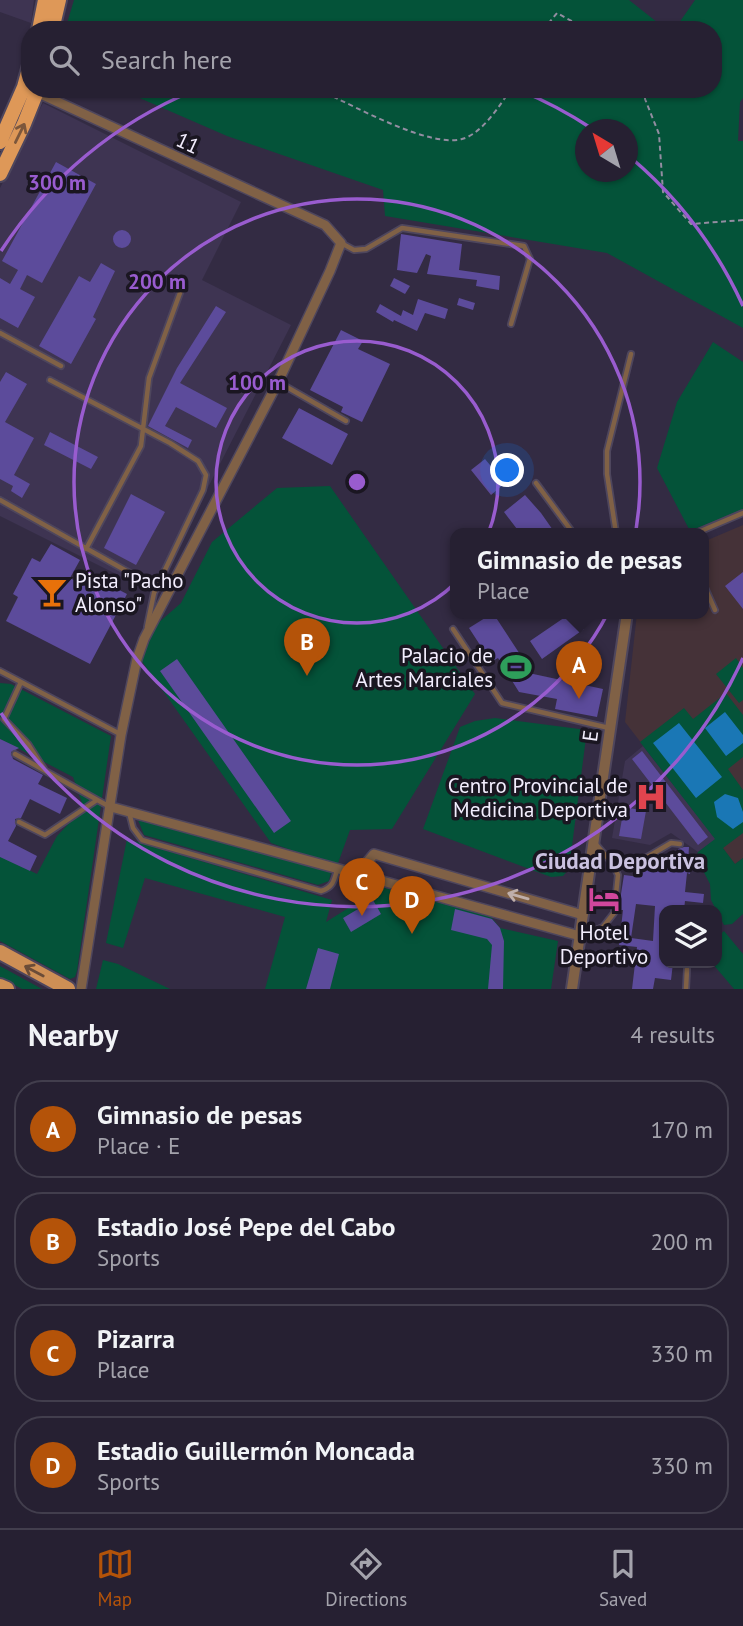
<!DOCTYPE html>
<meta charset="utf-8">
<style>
body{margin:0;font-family:"PT Sans",sans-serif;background:#2e283a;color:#f1f3f6}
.controls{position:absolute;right:21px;bottom:21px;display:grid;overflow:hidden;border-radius:14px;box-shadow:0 2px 5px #0004}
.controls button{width:63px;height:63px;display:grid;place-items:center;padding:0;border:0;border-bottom:2px solid #423e4d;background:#262032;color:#f1f3f6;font:35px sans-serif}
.compass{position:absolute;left:575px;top:119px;width:63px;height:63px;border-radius:50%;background:#262032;box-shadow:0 2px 5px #0004;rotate:322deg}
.you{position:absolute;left:508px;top:471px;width:24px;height:24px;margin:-18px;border:5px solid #fff;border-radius:50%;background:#1a73e8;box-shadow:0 0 0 10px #1a73e833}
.badge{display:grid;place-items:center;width:46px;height:46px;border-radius:50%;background:#b45309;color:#fff;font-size:23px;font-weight:700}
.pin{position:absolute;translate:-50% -58px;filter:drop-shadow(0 2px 4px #0008)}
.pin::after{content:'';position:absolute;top:37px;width:24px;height:21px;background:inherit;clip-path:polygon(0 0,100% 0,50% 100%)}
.popup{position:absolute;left:450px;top:528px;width:259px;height:91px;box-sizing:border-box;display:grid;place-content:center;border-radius:14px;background:#262032;filter:drop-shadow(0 2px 5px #0005);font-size:23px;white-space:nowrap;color:#a4a3ac}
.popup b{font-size:26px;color:#f1f3f6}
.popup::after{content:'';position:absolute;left:50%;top:100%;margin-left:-14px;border:14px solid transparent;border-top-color:#262032}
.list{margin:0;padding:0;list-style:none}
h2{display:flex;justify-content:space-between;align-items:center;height:91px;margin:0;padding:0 28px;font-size:30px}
h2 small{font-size:23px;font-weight:400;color:#a4a3ac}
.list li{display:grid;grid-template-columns:46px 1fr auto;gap:21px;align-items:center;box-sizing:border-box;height:98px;margin:0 14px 14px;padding:0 14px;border:2px solid #423e4d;border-radius:28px}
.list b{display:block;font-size:26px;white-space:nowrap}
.list p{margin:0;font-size:23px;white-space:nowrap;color:#a4a3ac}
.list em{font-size:23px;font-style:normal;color:#a4a3ac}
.icon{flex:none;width:38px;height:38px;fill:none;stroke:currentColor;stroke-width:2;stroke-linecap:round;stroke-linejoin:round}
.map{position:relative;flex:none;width:743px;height:989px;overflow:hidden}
.search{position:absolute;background:#262032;box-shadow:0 2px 5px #0004;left:21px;right:21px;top:21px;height:77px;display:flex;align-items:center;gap:18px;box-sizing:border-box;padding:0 24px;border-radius:28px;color:#a4a3ac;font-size:26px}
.sheet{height:539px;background:#262032}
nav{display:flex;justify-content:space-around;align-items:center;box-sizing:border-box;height:98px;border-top:2px solid #423e4d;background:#262032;font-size:19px;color:#a4a3ac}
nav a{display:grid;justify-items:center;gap:4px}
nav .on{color:#b45309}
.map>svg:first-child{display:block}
.built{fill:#3e3452}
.education{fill:#453238}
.green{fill:#045339;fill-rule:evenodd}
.water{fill:#1a77b5}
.building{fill:#5c4b9b;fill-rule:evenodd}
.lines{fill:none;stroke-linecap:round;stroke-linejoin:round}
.service-casing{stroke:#4e465d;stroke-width:8}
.minor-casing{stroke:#4e465d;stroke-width:12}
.tertiary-casing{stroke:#4e465d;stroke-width:14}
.primary-casing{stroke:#4e465d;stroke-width:18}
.trunk-casing{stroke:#4e465d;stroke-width:18}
.path{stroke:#938da1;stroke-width:2;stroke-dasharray:5 3.5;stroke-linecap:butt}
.service{stroke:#806146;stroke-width:4.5}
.minor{stroke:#806146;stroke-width:9}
.tertiary{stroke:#806146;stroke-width:10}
.primary{stroke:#ce8f55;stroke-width:14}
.trunk{stroke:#de9858;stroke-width:14}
.oneway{stroke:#7c573c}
.oneway2{stroke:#bfafab}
.oneway3{stroke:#6b4c38}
.ring{fill:none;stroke:#995ccf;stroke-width:3.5}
.labels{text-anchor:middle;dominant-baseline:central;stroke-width:7;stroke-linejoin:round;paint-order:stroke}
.street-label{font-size:21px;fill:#f3eefe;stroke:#1a1621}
.poi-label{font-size:21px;fill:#f3eefe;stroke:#1a1621;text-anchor:end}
.neighbourhood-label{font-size:23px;font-weight:bold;fill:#cac2e0;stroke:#1a1621}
.centre{fill:#995ccf;stroke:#1a1621;stroke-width:3.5}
.ring-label{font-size:21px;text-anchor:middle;font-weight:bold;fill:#995ccf;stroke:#1a1621;stroke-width:7;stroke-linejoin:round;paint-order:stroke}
</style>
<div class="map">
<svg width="743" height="989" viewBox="0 0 743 989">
<rect width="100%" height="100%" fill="#332b43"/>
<path class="built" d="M0,0H34L31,23L0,12Z
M43,103L241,202L202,280L291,325L154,593L0,516V188Z
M643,746L716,839L698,852L671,833L650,845L612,838L625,761Z"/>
<path class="education" d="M743,525V858L735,864L625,722L637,613H703V542Z"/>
<path class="green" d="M74,0H629L667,30H65Z
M695,0H743V98L740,102L738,141H743V328L607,253L385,216L383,190L227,136L119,89H713V30H674ZM586,130H628V172H586Z
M713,342L743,362V509L690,531L657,468L677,402Z
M330,486L475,694L392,829L350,830L337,866L271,843L141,660L157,624L181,603L212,542L277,488Z
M736,658L743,668V700L739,703L716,674Z
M0,683L11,684L111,736L77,971L75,977L70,979L0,941V856L37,874L57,836L74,818L82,803L73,777L0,739Z
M726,693L743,715V757L728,769L743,790V833L723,848L735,864L743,858V914L732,924L724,925L711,900L710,884L696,857L698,852L715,839L640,742L684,708L693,719Z
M495,718L587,730L569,869L563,876L551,877L423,829L460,727L475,721Z
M138,820L331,872L329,881L318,885L144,835Z
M127,839L332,900L326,922L382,887L491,917L500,928L558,941L551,989H265L285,917L145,878L123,948L106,943Z
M724,931L743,954V989H734L712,963H717V937Z
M103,960L118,964L170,989H96Z
M0,966L42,989H22L0,977Z"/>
<path class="water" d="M725,712L743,735V743L726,756L705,728Z
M679,723L722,777L696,798L653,743Z
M725,794L738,798L743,812V822L733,829L717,817L714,802Z"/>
<path class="building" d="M56,162L96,184L42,283L27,275L20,289L35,297L18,328L0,318V278L10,284L18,270L2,261Z
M113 239a9 9 0 1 1 18 0a9 9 0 1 1-18 0Z
M401,234L462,244L459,270L500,276L499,290L476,286L477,280L427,274L431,256L426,254L417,273L397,270Z
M101,263L115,271L93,317L96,319L71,364L39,346L79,276L90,282Z
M394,278L410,286L405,294L390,286Z
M459,298L475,303L473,310L457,305Z
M418,299L448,309L445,319L425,313L417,331L394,320L393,322L376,312L380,304L401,316L403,310L413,315Z
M216,306L226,312L180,383L227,408L216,428L176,407L165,426L192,440L188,448L148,426L177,368Z
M341,330L363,341L358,349L390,364L362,422L341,412L343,407L310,390Z
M6,372L27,384L5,422L34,438L14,475L30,484L22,498L11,491L13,486L0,479V382Z
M299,408L348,434L332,465L282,438Z
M50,432L98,457L91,469L44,445Z
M485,459L505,483L491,495L471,470Z
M131,494L165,512L136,565L104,548Z
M525,495L541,513L555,533H520L504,512Z
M51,544L80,560L70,578L94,591L100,580L127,594L90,664L6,621L18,597L13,594L32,558L40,562Z
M743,572V609L725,586Z
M493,613L529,668L524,672L603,689L597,717L555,709L557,699L519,692L498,658L491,662L469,628Z
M571,613L584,629L542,659L530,641Z
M177,659L291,821L274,833L160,671Z
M0,739L19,748L11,752L13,759L43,775L38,784L67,798L60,814L30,799L21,818L15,819L16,826L8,841L37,856L30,871L0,857Z
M642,751L708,837L698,845L632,759Z
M624,807L646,811L641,839L619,836Z
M684,847H689L688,864H691L690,874L687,873L685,892L704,894L703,903L685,901L684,910H664V963H673L671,980L655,978L653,989H632L637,947L619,945L623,910H620L621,894L624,875L640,877V869L658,871L662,854H677L678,849ZM636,904L655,906L653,941L631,938Z
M373,900L381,914L351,932L343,918Z
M455,909L492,919L500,928L504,941L503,989H488L492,945L487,939L451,930Z
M318,948L339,954L330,989H306Z"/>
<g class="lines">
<g class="service-casing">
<path id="service" d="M341,243L354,250L366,249L402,228L524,246L530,259L511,324
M0,333L61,366
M50,380L170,443L198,461L206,475L203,490L154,593L147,627
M278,382L346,421
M536,483L573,533
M0,500L139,578
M616,533L607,474V451L631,354
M696,533L743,513
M86,549L141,446L149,378L184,282
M703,583L715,610
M453,629L502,703L609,728
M0,671L120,734
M21,682L4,719L28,744L44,769
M15,754L110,807
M129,812L133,828L142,840L321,891C333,887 334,881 337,870
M19,822L45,835L97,800
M613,863H637L671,843L680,844
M581,936L603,927L614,913L618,875L612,863L594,842
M686,989L687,969"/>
</g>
<g class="minor-casing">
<path id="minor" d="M34,91L325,225L341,243L330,271L278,382L144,639L137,659L121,735L81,989
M111,807L357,874
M580,936L357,874L374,854L583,915"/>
</g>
<g class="tertiary-casing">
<path id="tertiary" d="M572,989L627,613"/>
</g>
<g class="primary-casing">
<path id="primary" d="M0,952L68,989
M0,986L7,989"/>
</g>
<g class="trunk-casing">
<path id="trunk" d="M39,30L45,0
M52,30L59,0
M0,142L24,87L30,65
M0,174L24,124L38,89"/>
</g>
<path class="path" d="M543,30L557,13L588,30
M309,89L325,93C357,107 429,148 462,139C482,134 500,105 511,89
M645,89V99L659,134L663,192L691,224L743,220"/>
<use href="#service" class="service"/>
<use href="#minor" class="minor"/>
<use href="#tertiary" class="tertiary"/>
<use href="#primary" class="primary"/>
<use href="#trunk" class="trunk"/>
</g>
<defs><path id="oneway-shaft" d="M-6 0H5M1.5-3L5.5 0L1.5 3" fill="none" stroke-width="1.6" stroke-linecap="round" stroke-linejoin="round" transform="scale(1.75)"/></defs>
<use class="oneway" href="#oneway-shaft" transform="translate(20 133) rotate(-64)"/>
<use class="oneway2" href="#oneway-shaft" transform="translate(518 896) rotate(-164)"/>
<use class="oneway3" href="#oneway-shaft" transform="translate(34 971) rotate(-152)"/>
<g class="ring">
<circle cx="357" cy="482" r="141"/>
<circle cx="357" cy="482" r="283"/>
<path d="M743 658A424 424 0 0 1 1 713M1 251A424 424 0 0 1 195 90M519 90A424 424 0 0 1 591 128M630 157A424 424 0 0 1 743 306"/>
</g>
<defs>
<g id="bar-bare" transform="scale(2.415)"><path d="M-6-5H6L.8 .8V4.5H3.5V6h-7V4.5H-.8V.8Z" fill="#e8710a" stroke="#1a1621" stroke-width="2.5" paint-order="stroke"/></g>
<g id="stadium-bare" transform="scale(2.415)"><path d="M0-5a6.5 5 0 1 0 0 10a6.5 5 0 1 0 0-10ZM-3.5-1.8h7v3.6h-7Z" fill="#2e9e5b" stroke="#1a1621" stroke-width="2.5" paint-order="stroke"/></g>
<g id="hospital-bare" transform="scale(2.415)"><path d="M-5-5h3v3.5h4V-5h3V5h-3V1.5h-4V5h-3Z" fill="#e0444e" stroke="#1a1621" stroke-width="2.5" paint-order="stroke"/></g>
<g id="hotel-bare" transform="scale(2.415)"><path d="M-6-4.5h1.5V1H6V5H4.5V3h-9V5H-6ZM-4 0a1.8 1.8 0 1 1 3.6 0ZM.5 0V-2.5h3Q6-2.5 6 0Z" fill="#d1479c" stroke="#1a1621" stroke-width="2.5" paint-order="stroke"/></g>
</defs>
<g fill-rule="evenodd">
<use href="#bar-bare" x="52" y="592"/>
<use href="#stadium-bare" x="516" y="667"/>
<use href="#hospital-bare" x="651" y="797"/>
<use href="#hotel-bare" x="604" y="899"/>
</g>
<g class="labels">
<g class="street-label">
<text transform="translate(188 143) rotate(25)">11</text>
<text transform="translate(590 736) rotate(-82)">E</text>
</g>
<g class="poi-label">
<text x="75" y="580" text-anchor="start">Pista "Pacho<tspan x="75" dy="24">Alonso"</tspan></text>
<text x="493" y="655">Palacio de<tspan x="493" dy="24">Artes Marciales</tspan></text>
<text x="628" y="785">Centro Provincial de<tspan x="628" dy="24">Medicina Deportiva</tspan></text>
<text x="604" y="932" text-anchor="middle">Hotel<tspan x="604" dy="24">Deportivo</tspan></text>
</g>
<g class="neighbourhood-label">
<text x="620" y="860">Ciudad Deportiva</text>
</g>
</g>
<circle cx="357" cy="482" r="10" class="centre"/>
<g class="ring-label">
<text x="57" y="190">300 m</text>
<text x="157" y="289">200 m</text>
<text x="257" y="390">100 m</text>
</g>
</svg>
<div class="controls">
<button><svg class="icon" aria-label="layers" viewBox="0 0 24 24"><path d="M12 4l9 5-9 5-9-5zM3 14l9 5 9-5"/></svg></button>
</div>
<svg class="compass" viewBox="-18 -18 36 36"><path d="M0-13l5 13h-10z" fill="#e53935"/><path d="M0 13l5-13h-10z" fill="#a4a3ac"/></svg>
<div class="you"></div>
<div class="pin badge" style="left:579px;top:699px">A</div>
<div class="popup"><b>Gimnasio de pesas</b>Place</div>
<div class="pin badge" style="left:307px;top:676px">B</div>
<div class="pin badge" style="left:362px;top:916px">C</div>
<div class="pin badge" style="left:412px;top:934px">D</div>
<div class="search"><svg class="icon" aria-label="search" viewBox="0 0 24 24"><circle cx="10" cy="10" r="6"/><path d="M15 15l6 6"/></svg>Search here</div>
</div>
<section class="sheet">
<h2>Nearby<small>4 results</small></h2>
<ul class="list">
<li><span class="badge">A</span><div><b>Gimnasio de pesas</b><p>Place · E</p></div><em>170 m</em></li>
<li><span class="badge">B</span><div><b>Estadio José Pepe del Cabo</b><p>Sports</p></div><em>200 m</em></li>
<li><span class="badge">C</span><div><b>Pizarra</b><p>Place</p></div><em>330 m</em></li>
<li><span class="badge">D</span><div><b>Estadio Guillermón Moncada</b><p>Sports</p></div><em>330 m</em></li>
</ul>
</section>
<nav>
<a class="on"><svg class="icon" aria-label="map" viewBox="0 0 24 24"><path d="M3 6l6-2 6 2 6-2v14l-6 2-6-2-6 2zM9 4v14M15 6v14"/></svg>Map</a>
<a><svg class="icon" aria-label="directions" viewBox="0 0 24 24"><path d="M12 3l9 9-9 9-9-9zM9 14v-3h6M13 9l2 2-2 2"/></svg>Directions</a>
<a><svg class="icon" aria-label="saved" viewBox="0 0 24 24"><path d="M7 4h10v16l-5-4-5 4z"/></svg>Saved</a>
</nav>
